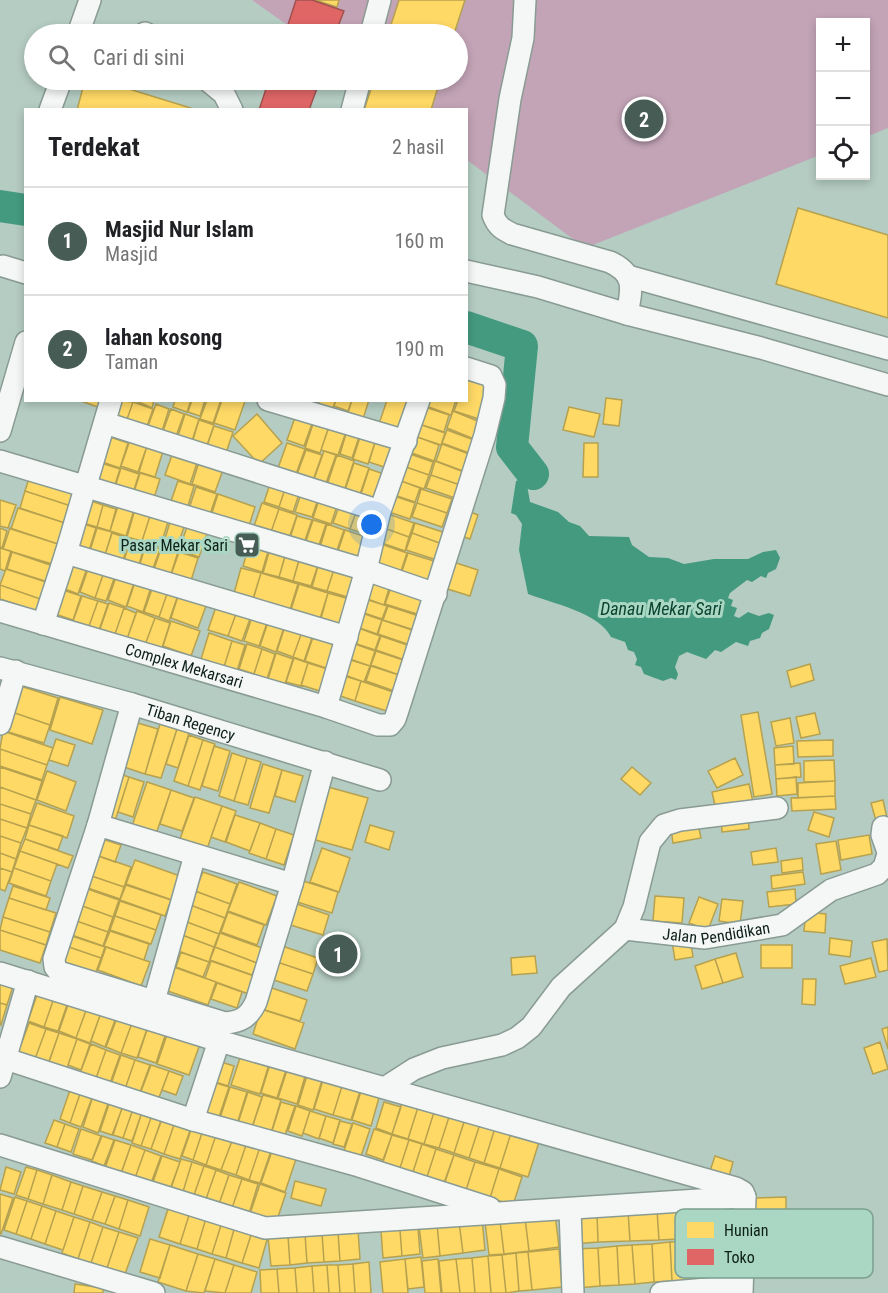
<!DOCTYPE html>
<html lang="id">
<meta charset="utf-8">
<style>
body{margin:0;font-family:"Roboto Condensed",sans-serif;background:#f2f2f2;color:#202124}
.controls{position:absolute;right:18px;top:18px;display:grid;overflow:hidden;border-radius:0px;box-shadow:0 3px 9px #0003}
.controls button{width:54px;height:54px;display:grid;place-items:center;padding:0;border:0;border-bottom:2px solid #e0e0e0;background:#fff;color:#202124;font:30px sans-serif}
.you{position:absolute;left:372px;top:525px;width:21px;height:21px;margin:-15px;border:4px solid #fff;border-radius:50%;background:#1a73e8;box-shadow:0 0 0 9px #1a73e833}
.badge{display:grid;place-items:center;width:39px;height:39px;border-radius:50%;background:#475c54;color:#fff;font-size:20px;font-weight:700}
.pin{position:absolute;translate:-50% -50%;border:3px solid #fff;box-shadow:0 2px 6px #0006}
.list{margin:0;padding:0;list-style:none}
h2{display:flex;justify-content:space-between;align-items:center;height:78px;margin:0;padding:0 24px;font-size:26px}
h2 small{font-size:20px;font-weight:400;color:#757577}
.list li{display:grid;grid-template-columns:39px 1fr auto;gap:18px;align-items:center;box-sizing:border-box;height:108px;padding:0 24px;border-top:2px solid #e0e0e0}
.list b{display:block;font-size:22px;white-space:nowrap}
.list p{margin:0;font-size:20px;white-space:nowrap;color:#757577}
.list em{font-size:20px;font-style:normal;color:#757577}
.icon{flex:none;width:33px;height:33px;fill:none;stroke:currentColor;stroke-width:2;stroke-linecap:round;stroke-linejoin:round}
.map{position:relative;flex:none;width:888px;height:1293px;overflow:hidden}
.search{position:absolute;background:#fff;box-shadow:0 3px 9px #0003;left:24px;top:24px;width:444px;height:66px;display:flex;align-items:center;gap:15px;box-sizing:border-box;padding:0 21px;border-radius:33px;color:#757577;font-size:22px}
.panel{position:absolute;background:#fff;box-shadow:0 3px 9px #0003;left:24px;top:108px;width:444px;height:294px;border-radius:0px}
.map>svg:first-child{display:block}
.green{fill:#c3a4b7}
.water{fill:#449a7f}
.homes{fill:#ffd966;stroke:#b6a14f;stroke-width:1.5}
.shops{fill:#e06666;stroke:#a1514f;stroke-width:1.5}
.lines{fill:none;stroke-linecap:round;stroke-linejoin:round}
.river{stroke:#449a7f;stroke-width:32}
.minor-casing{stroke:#899b93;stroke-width:24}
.minor{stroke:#f4f7f6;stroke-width:21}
.labels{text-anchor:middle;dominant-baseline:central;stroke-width:6;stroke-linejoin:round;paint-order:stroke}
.poi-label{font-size:16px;fill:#0d1f18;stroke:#aad7c3;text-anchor:end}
.street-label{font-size:16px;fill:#0d1f18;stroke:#aad7c3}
.water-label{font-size:18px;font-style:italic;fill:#0b4532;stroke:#aad7c3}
.key{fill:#aad7c3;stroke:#7ba090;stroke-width:1.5}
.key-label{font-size:16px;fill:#0d1f18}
</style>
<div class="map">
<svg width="888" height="1293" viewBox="0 0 888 1293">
<rect width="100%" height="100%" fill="#b4ccc2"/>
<path class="green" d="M252,0H888V128L866,137V22H820V155L585,248L467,160L466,110L400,109L360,80H458V34H300Z"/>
<path class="water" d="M533,474L527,485L530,502L558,512L569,522L580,526L589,536L629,537L632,545L649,557L668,558L684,564L714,559H748L763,552L776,550L780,558L776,569L768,573L766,578L761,576L752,582L747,580L730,593L728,598L733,600L731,606L737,608L734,616L739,618L748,612L759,616L769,613L774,615L769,629L762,633L760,638L750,641L748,646L736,642L721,652L715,650L706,659L687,652L679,656L675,667L678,674L676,680L671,678L663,681L644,674L641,667L635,665L637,659L634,652L628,650L625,642L611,637C600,613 552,603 528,594L519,550L522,524L516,515L511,513L516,481Z"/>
<path class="homes" d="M315,0H339L337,7Z
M399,0H465L454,34H388Z
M85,80H100L197,110H77Z
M374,80H440L431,110H364Z
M798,208L888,235V318L776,284Z
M466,375L492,384L479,419L454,411L458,400H466Z
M606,398L622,400L619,426L603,424Z
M78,400H100L98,407Z
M114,400L133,402L125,425L107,419Z
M134,400H154L152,408Z
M175,400H191L187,412L173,407Z
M192,400H205L200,416L188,412Z
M207,400H221L213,423L200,419Z
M222,400L245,401L235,430L214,423Z
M320,400H336L332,410L318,405Z
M336,400H352L348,411L334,406Z
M352,400H369L363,419L348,413Z
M387,400H410L401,431L379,424Z
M428,400H456L451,415L426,406Z
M133,402L153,409L145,432L125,425Z
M156,404L169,409L161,434L147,429Z
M422,406L449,415L444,432L416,423Z
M569,407L600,414L594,437L563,430Z
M171,409L184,414L175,439L162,434Z
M453,411L480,422L474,439L447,428Z
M297,412L314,418L304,446L287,440Z
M185,414L199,419L191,444L177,439Z
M257,414L282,443L259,464L233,436Z
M315,418L330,423L320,453L305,448Z
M199,420L214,425L206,448L192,443Z
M331,421L348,426L338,455L321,450Z
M419,424L445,433L441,445L414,436Z
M214,426L233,432L226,453L207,446Z
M348,427L361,431L352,458L340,454Z
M447,430L474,440L469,453L442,443Z
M362,431L377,436L368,464L353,459Z
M107,436L128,443L120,468L99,461Z
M377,436L399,443L390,469L369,462Z
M415,436L439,445L434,461L409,452Z
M130,440L147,446L138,472L121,466Z
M287,443L305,449L295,477L277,471Z
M584,443H598V477H583Z
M442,444L469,454L463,471L436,461Z
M147,446L163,451L155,477L139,472Z
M306,450L322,455L312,483L296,477Z
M324,451L336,455L325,486L313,482Z
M173,452L198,460L190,484L165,475Z
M410,454L433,462L429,475L406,467Z
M337,455L354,461L344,491L327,485Z
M200,459L224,467L215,492L192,484Z
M435,461L464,472L460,485L431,475Z
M98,462L120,469L113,491L92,484Z
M354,463L369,468L360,494L345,490Z
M406,467L429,475L424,489L401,481Z
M121,468L139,474L132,496L114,490Z
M369,469L387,475L378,500L361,494Z
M140,473L160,479L153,501L133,495Z
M30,475L76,490L71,506L25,491Z
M431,475L460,485L455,498L426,488Z
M272,478L287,483L279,507L264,502Z
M396,479L420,488L415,502L391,494Z
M178,481L194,486L187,509L170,504Z
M287,483L301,488L293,512L279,507Z
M196,487L217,494L209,517L189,509Z
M303,488L320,493L312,517L295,512Z
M421,489L452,499L447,513L417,503Z
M25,491L71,506L65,523L20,508Z
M218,494L255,507L248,529L211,516Z
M321,494L339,500L331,524L313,518Z
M388,494L415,503L410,519L383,510Z
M85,499L103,505L97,527L79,522Z
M0,500L16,505L8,528L0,526Z
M341,501L358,507L350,529L333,523Z
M262,503L279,509L270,535L253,529Z
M417,503L447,513L442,527L412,517Z
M103,505L116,509L110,531L97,527Z
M118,506L134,510L126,536L110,531Z
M358,507L376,513L368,535L350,529Z
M18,508L65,523L58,544L11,529Z
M135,509L151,513L142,541L127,537Z
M279,509L297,515L288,541L270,535Z
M463,509L478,515L470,539L455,534Z
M151,513L169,519L160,547L142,541Z
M388,514L414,523L409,537L384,528Z
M297,516L312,520L304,543L290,538Z
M171,519L185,524L176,550L163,545Z
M313,520L326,524L318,548L305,544Z
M78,522L96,528L88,554L70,548Z
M415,523L449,534L445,545L412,533Z
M188,524L208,531L199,557L179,550Z
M327,524L344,530L336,553L320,547Z
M0,528L7,531L2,548L0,547Z
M10,528L58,544L52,564L3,549Z
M97,528L112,532L104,558L89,554Z
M384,528L409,537L405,551L379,542Z
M345,530L372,539L364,563L337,554Z
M112,533L130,539L122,563L104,558Z
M412,533L445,545L440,561L406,550Z
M131,539L145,544L138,568L123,563Z
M251,540L270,545L262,572L243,566Z
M146,544L160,549L152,571L139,567Z
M381,544L407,553L400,574L374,565Z
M271,545L287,549L279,577L263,573Z
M162,546L178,552L170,577L153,572Z
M0,548L11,551L5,571L0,569Z
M287,550L301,554L293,581L279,577Z
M12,552L53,566L48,582L7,569Z
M179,552L198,558L190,584L170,578Z
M301,553L320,559L311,586L293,581Z
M408,553L434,561L427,583L401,574Z
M320,559L336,563L327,591L312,587Z
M66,561L87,568L78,594L57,586Z
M450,561L478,570L470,596L441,587Z
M336,563L359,570L351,598L327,591Z
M89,566L104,572L95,598L80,592Z
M241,568L261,573L252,603L233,597Z
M6,569L52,584L46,601L0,585Z
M104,572L115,576L106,601L95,598Z
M261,573L298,584L289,613L252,602Z
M370,575L391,582L384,605L362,597Z
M116,577L134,583L126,607L108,600Z
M135,582L151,587L143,612L127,606Z
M393,582L427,594L420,615L385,604Z
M299,584L328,593L319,622L290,613Z
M0,585L46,601L42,613L0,599Z
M153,586L168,591L159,617L144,612Z
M57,588L81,596L73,620L49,612Z
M168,591L178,595L169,621L159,617Z
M179,593L207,603L198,628L171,618Z
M328,593L353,600L345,629L320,622Z
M82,596L98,601L89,626L73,621Z
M362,598L387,606L382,619L358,611Z
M98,601L108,604L99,630L89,626Z
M109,603L124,608L115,634L100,629Z
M217,604L237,611L228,636L208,630Z
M388,606L419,616L414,630L383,620Z
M124,608L136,613L127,639L115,634Z
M137,611L155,618L145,645L127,639Z
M237,611L251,616L242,641L228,636Z
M359,612L382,620L377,634L354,626Z
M253,614L268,620L259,646L244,641Z
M155,618L170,623L161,651L145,645Z
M269,619L285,624L276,652L260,646Z
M382,620L415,631L410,645L378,634Z
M171,621L200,631L191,656L163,646Z
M286,623L303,629L293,657L277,651Z
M353,626L380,636L375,650L348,641Z
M303,629L314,632L304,661L293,657Z
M315,631L342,641L332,670L305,661Z
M209,633L232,641L224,667L201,659Z
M381,636L410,646L405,660L376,650Z
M232,641L245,645L237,671L224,667Z
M349,642L375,651L370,666L344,657Z
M247,644L262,649L254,674L239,669Z
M262,649L275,654L267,679L254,674Z
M376,651L406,661L402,676L371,665Z
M276,653L293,659L285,684L268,679Z
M294,658L308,663L301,686L286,682Z
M344,658L370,666L364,682L339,673Z
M308,663L334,671L326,693L301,685Z
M810,664L814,680L791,687L787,671Z
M371,666L402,676L397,692L366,681Z
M338,674L361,681L355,701L332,693Z
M361,681L396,693L390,712L355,701Z
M17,685L58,698L50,725L9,711Z
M60,697L103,710L92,744L50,730Z
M9,711L50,725L44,743L2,730Z
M758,712L772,794L754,797L741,715Z
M815,713L820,734L801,738L796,717Z
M790,718L794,743L776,746L771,722Z
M131,721L158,729L145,774L118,765Z
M160,724L177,729L161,778L145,774Z
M177,729L189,733L178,768L166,764Z
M3,731L53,748L47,765L0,749Z
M189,735L203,740L188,786L174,781Z
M56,739L75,745L68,766L49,760Z
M203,740L215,744L200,790L188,786Z
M833,740V756L798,757L797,741Z
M214,746L230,751L218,791L202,786Z
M793,746L794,764L775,765L774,748Z
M0,749L47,765L42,780L0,766Z
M232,753L247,758L234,801L219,796Z
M247,758L261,762L248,805L234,801Z
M735,758L743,775L717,788L708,771Z
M834,760L835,781L804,782V761Z
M800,763L801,777L776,779L775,765Z
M263,764L282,770L269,813L250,808Z
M0,767L42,781L36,800L0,787Z
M632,767L651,783L640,795L621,779Z
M282,770L303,776L295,802L275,796Z
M47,771L76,782L66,811L37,800Z
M116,773L129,777L115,821L103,816Z
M129,777L144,782L133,817L118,812Z
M796,777L797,794L777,796L776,779Z
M835,781V796L798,798V783Z
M147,782L171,790L156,834L132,826Z
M749,784L753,802L716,810L712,792Z
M0,787L36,800L31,814L0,804Z
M328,787L368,798L352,850L312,839Z
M171,790L194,798L182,831L160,824Z
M835,796L836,809L792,811L791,798Z
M195,797L222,806L207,849L180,839Z
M883,800L887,818L876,821L871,803Z
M37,803L74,816L67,838L29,825Z
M0,804L31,814L27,828L0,819Z
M222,806L236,811L225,842L211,837Z
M814,812L834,818L829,837L808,830Z
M748,814L749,829L722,832L721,817Z
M235,815L260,823L250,851L226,842Z
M0,819L27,828L21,843L0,836Z
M260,823L276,829L266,859L249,853Z
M698,824L701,838L673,843L671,828Z
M29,825L63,836L58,850L25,839Z
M370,825L394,832L389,850L365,842Z
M276,829L294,835L284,865L266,859Z
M869,835L872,854L841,860L838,840Z
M0,836L21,843L16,859L0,853Z
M96,837L121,845L115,862L90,853Z
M25,839L73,856L68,868L20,851Z
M836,841L841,870L821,874L816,844Z
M322,848L350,858L339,892L310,882Z
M776,848L778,862L753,865L751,852Z
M20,851L57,864L51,881L14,868Z
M0,853L16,859L12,872L0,868Z
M90,853L131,867L124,887L83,873Z
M802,858L803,870L782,873L781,861Z
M135,860L180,876L172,900L126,884Z
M0,868L12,872L5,891L0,889Z
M14,868L51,881L46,896L9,883Z
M203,872L237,884L230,904L195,891Z
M803,872L805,884L772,889L771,876Z
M83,873L124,887L120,899L79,885Z
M297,879L338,892L332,913L291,900Z
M239,882L277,896L266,925L228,911Z
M126,885L171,900L165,916L120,900Z
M13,886L50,898L46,910L9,898Z
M79,886L119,900L113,917L74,903Z
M190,889L230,904L225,918L185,903Z
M795,889L796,904L769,907L767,892Z
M655,896L684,898L682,923L653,921Z
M699,897L718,904L708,930L689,923Z
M9,898L56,913L50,932L3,917Z
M722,899L743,901L740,924L719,921Z
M120,901L161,915L156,930L115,916Z
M291,902L329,915L323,935L284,923Z
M74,903L113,917L108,932L68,918Z
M185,903L225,918L219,934L179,919Z
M228,912L264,925L257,945L221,932Z
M806,912L826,914L825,933L804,931Z
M115,916L156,930L151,944L110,930Z
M3,917L50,932L46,945L0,930Z
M68,918L108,932L103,946L63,932Z
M179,919L219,934L214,947L174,932Z
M0,930L46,945L40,963L0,950Z
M110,931L149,944L144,960L104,946Z
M177,933L214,947L209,962L171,949Z
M220,933L262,948L257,963L215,947Z
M66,934L105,947L101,958L63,945Z
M690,938L693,957L675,960L672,941Z
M830,938L852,941L850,957L829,954Z
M887,939L888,970L879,972L872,942Z
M63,945L101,958L95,975L57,961Z
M279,945L318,958L313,974L274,961Z
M761,945H792V968H761Z
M106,947L150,962L141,986L98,970Z
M215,947L257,963L252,975L210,960Z
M181,952L209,962L203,977L176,967Z
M736,953L743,977L723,983L715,959Z
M535,956L537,973L512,975L511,958Z
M871,958L876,977L845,984L840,966Z
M715,959L723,983L702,989L695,966Z
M211,961L260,978L254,996L205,978Z
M274,961L313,974L307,991L268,978Z
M168,965L216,982L208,1005L162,989Z
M803,979H816L815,1005L802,1004Z
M0,982L13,986L7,1005L0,1003Z
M217,983L242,992L237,1008L211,999Z
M269,987L307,1000L300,1021L262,1009Z
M37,995L53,1001L44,1027L28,1021Z
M70,999L88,1005L76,1038L59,1031Z
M53,1001L67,1005L58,1031L44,1027Z
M0,1003L7,1005L1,1025L0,1024Z
M88,1005L102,1010L90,1043L76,1038Z
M261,1009L304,1023L295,1049L253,1034Z
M102,1010L117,1015L105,1047L91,1041Z
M117,1018L132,1023L121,1053L106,1047Z
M29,1023L46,1029L35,1059L18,1053Z
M132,1023L147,1029L137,1058L121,1053Z
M149,1024L167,1030L156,1063L138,1057Z
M888,1027V1049L882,1029Z
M46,1029L59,1033L48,1064L35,1059Z
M169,1029L201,1041L189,1075L157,1064Z
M59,1033L77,1039L66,1071L48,1065Z
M77,1039L90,1044L81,1070L68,1065Z
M880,1042L888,1069L873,1074L864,1048Z
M91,1044L106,1050L95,1081L79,1076Z
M106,1050L120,1055L109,1086L95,1081Z
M242,1052L270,1061L260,1094L231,1085Z
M121,1055L135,1060L125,1089L111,1084Z
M135,1060L150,1065L139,1095L125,1089Z
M215,1060L234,1066L228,1086L209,1080Z
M271,1061L287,1067L277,1098L261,1093Z
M151,1065L169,1071L158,1100L140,1094Z
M288,1067L306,1073L297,1104L278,1098Z
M169,1071L183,1076L176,1095L162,1090Z
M308,1072L323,1077L313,1110L298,1105Z
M324,1077L343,1083L333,1115L314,1109Z
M210,1081L229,1087L219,1117L200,1111Z
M343,1083L361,1088L351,1120L333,1115Z
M230,1087L247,1092L237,1124L220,1118Z
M362,1088L380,1094L371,1126L352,1120Z
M70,1090L80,1094L70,1123L60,1119Z
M248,1092L262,1097L252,1127L238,1123Z
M80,1094L92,1098L81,1127L70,1123Z
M263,1095L281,1100L271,1133L252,1128Z
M93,1096L109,1101L98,1133L83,1127Z
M403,1099L419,1104L408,1139L392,1134Z
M110,1101L123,1106L112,1135L100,1131Z
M281,1102L295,1106L285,1135L272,1131Z
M384,1102L401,1107L392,1134L376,1128Z
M419,1104L435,1109L424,1144L408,1139Z
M123,1105L133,1109L123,1138L113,1135Z
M296,1106L310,1111L302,1136L288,1131Z
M133,1109L142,1112L132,1141L123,1138Z
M435,1109L450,1114L439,1148L424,1144Z
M310,1111L326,1116L319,1139L303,1133Z
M142,1112L152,1115L141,1146L132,1143Z
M450,1114L465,1119L454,1153L439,1148Z
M152,1115L162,1119L151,1149L141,1146Z
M163,1115L176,1119L164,1154L151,1149Z
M326,1116L340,1120L333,1143L319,1138Z
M176,1119L192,1125L180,1159L164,1154Z
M465,1119L480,1124L469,1158L454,1153Z
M54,1120L65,1124L57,1147L45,1143Z
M340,1121L352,1124L344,1147L333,1144Z
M353,1123L370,1129L360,1159L343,1154Z
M65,1124L79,1129L71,1152L57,1147Z
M480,1124L495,1128L484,1163L469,1158Z
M192,1127L203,1130L193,1160L182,1156Z
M495,1128L511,1133L500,1168L484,1163Z
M81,1129L101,1136L92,1160L73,1154Z
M374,1129L392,1135L383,1160L366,1154Z
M203,1130L216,1135L206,1165L193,1160Z
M511,1133L539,1142L528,1177L500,1168Z
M216,1135L232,1141L221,1170L206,1165Z
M392,1135L409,1140L399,1171L382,1165Z
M102,1136L114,1140L104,1166L92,1161Z
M115,1140L131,1145L121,1174L105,1168Z
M409,1140L422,1144L412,1175L399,1171Z
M232,1141L246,1145L236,1175L221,1170Z
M247,1142L260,1147L249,1180L236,1175Z
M422,1144L436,1149L426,1180L412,1175Z
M131,1145L145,1150L134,1181L120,1176Z
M260,1147L271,1151L260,1183L249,1180Z
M436,1149L454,1155L444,1185L426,1180Z
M145,1150L161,1156L150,1186L134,1181Z
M272,1151L296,1159L285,1192L261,1183Z
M454,1155L475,1162L466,1190L444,1183Z
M162,1156L180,1162L169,1192L152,1185Z
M715,1156L733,1162L728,1180L709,1174Z
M181,1159L192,1162L182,1195L170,1191Z
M192,1162L204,1166L193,1198L182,1195Z
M475,1162L499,1169L490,1198L466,1190Z
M204,1166L216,1170L205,1202L193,1198Z
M6,1167L21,1172L14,1194L0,1190Z
M26,1167L37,1170L28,1199L16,1195Z
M499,1169L522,1177L513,1205L490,1198Z
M37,1170L52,1175L43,1204L28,1199Z
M216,1170L229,1175L218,1207L205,1202Z
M52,1175L71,1182L62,1210L43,1204Z
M229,1175L242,1179L231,1211L218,1207Z
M242,1179L258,1184L248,1217L231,1211Z
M295,1181L326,1189L321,1206L291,1198Z
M71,1182L83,1186L74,1214L62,1210Z
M260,1184L286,1193L275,1226L249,1217Z
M83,1186L102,1192L92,1220L74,1214Z
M102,1192L115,1196L105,1224L92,1220Z
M0,1194L13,1198L1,1234L0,1233Z
M115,1196L128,1200L119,1229L105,1224Z
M15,1197L27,1201L16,1234L4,1230Z
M786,1197V1211L814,1210L815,1232L752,1235L751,1198Z
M128,1200L149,1207L140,1236L119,1229Z
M27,1201L42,1206L31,1239L16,1234Z
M42,1206L56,1211L45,1244L31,1239Z
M169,1206L190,1212L180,1244L159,1237Z
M734,1206L735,1236L706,1237L705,1208Z
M705,1208L706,1237L678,1239L677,1209Z
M677,1209L678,1239L659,1240L657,1210Z
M657,1210L659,1240L630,1241L628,1211Z
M56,1211L74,1217L63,1250L45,1244Z
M628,1211L630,1241L598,1242L597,1213Z
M190,1212L206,1218L197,1249L180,1244Z
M597,1213L598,1242L574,1244L573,1214Z
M555,1214L559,1247L529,1251L525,1218Z
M74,1217L90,1222L78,1259L62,1253Z
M206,1218L222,1222L212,1254L197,1249Z
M525,1218L529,1251L504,1254L500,1221Z
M482,1219L485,1250L463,1253L459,1222Z
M500,1221L504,1254L489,1255L485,1222Z
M90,1222L103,1227L91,1263L78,1259Z
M222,1222L235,1226L226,1258L212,1254Z
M459,1222L463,1253L440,1256L437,1224Z
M437,1224L440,1256L423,1258L419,1226Z
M235,1226L252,1232L242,1263L226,1258Z
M103,1227L119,1232L107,1268L91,1263Z
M418,1228L420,1254L402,1256L400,1230Z
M358,1230L360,1259L340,1261L338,1232Z
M400,1230L402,1256L383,1258L381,1231Z
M119,1232L138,1238L125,1274L107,1268Z
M252,1232L268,1236L259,1268L242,1263Z
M338,1232L340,1261L324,1262L322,1233Z
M322,1233L324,1262L307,1263L305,1234Z
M305,1234L307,1263L290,1265L288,1236Z
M288,1236L290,1265L271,1266L268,1237Z
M732,1238L734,1277L710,1279L707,1240Z
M150,1239L170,1245L160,1278L140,1272Z
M707,1240L710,1279L693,1280L691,1241Z
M691,1241L693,1280L672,1281L670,1242Z
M670,1242L672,1281L654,1282L652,1244Z
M652,1244L654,1282L635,1284L632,1245Z
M170,1245L198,1254L186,1291L158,1282Z
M632,1245L635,1284L619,1285L617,1246Z
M617,1246L619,1285L600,1286L598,1248Z
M598,1248L600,1286L577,1288L574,1249Z
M559,1249L562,1287L532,1290L528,1252Z
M528,1252L532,1290L519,1291L516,1253Z
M516,1253L519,1291L506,1293L502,1255Z
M198,1254L215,1259L204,1293L186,1291Z
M502,1255L506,1293H491L488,1256Z
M488,1256L491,1293H475L472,1258Z
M421,1257L424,1287L408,1289L405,1259Z
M472,1258L475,1293H460L456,1259Z
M215,1259L234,1265L225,1293L205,1291Z
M405,1259L408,1293H383L380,1262Z
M438,1259L441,1293H425L422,1261Z
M456,1259L460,1293H442L439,1261Z
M369,1262L371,1293H355L353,1264Z
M353,1264L355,1293H340L338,1265Z
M234,1265L257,1272L251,1293H225Z
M327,1265L329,1293H314L312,1266Z
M327,1265H338L340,1293H329Z
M312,1266L314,1293H297L295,1268Z
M295,1268L297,1293H279L277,1269Z
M277,1269L279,1293H261L260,1270Z
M75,1284L103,1288V1293H74Z"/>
<path class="shops" d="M296,0H312L344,11L335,34H285Z
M269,80H320L309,110H259Z"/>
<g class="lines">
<path class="river" d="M0,206L26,210
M466,327L522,346L512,447L533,474"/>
<g class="minor-casing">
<g id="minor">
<path d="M525,0L523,38L510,99L493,215C497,226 502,229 512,234L610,262C636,274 632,289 627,314"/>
<path d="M145,33L147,34"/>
<path d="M78,34L90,0"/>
<path d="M371,34L380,0"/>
<path d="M207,80L224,94L232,110"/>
<path d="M50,110L61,80"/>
<path d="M352,110L360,80"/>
<path d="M3,266L26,273"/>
<path d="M466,271L538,287L627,314L761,348L888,385"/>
<path d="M628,276L888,349"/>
<path d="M268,400L406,441"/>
<path d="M105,423L380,511"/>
<path d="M0,431L26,342"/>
<path d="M0,461L366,570L436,594"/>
<path d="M66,553L347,637"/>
<path id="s1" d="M0,611L326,707L378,725H390L395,719L398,710L485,435L494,398L495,385L491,376L466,368"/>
<path d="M43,624L66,553L111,400"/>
<path id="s2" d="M0,668L132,704L380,780"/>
<path d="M132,704L98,825L54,959L55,967L59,972L225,1023C241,1022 249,1017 256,1002L292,884L325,762"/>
<path d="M326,707L366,570L380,511L419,400"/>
<path d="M0,724L16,671"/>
<path d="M98,825L292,884"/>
<path d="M883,827L882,835L888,852"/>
<path id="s3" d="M625,929L705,938L782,925L831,890L877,874L884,867L888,854"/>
<path d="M0,973L219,1041L736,1188L743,1192L745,1197L742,1293"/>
<path d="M154,1001L195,855"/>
<path d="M6,1059L193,1120L359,1166L490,1208"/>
<path d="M0,1077L28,981"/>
<path d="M386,1087L414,1069L442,1058L502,1045L517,1038L531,1027L561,987L625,929L634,907L650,842L664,825L680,820L777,808"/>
<path d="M193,1120L219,1041"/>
<path d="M0,1145L265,1228L745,1197"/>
<path d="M570,1209L573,1293"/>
<path d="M0,1247L154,1293"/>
<path d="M661,1293L741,1286"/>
</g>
</g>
<use href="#minor" class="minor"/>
</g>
<defs>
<g id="supermarket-square" transform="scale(1.35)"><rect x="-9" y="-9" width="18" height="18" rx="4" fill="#475c54" stroke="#aad7c3"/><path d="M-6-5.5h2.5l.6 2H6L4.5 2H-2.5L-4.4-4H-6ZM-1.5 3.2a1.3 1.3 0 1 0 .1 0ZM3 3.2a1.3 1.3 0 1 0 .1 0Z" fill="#fff"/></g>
</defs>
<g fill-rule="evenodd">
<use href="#supermarket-square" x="247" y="545"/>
</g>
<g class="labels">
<g class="poi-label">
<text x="228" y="545">Pasar Mekar Sari</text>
</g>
<g class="street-label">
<text stroke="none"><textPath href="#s1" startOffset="192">Complex Mekarsari</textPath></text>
<text stroke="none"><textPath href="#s2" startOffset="198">Tiban Regency</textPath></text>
<text stroke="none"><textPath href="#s3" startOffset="92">Jalan Pendidikan</textPath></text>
</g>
<g class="water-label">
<text x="661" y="608">Danau Mekar Sari</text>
</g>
</g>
<rect x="675" y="1209" width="198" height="69" rx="9" class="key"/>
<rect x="687" y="1222" width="27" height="16" fill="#ffd966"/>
<rect x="687" y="1249" width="27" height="16" fill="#e06666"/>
<g class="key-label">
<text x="724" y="1236">Hunian</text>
<text x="724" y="1263">Toko</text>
</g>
</svg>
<div class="controls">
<button>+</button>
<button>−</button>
<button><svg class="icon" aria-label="locate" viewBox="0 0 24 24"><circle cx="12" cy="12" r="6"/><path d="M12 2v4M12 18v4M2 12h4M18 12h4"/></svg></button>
</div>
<div class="you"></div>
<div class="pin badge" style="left:338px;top:954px">1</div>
<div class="pin badge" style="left:644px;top:119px">2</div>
<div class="search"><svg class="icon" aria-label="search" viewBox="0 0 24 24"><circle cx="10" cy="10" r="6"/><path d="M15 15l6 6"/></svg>Cari di sini</div>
<section class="panel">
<h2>Terdekat<small>2 hasil</small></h2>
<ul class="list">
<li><span class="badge">1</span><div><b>Masjid Nur Islam</b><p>Masjid</p></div><em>160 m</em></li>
<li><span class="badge">2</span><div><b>lahan kosong</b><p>Taman</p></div><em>190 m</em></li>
</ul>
</section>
</div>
